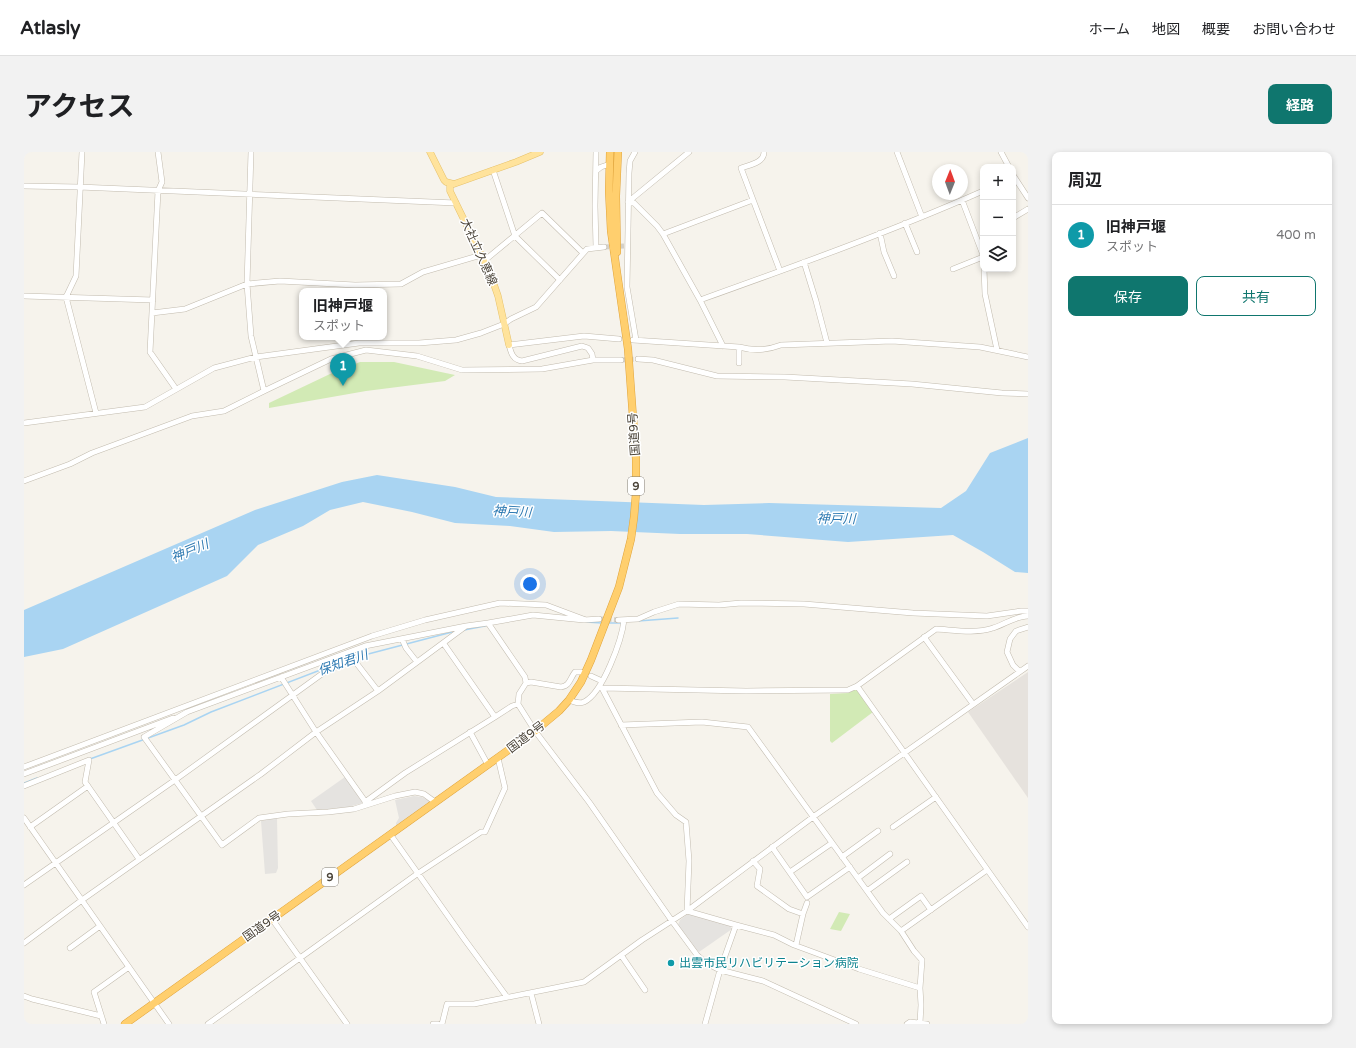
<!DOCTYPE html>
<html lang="ja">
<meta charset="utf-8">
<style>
body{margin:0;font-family:"Varela Round","Noto Sans JP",sans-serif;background:#f2f2f2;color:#202124}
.controls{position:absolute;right:12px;top:12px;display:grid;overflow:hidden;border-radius:8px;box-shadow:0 2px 6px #0003}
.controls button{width:36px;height:36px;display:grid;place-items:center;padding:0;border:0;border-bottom:1px solid #e0e0e0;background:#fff;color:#202124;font:20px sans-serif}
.compass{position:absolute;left:908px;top:12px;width:36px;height:36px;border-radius:50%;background:#fff;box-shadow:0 2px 6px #0003;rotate:1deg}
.you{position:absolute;left:506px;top:432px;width:14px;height:14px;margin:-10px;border:3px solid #fff;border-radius:50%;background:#1a73e8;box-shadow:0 0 0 6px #1a73e833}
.badge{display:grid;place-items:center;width:26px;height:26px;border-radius:50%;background:#0f766e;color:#fff;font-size:13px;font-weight:700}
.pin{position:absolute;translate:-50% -33px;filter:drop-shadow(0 1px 2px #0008)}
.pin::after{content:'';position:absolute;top:21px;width:14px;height:12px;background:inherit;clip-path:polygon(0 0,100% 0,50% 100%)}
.popup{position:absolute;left:275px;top:136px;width:88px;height:52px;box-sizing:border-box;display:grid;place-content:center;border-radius:8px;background:#fff;filter:drop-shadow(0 1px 3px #0005);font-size:13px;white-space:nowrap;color:#757577}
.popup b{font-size:15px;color:#202124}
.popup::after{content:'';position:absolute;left:50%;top:100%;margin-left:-8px;border:8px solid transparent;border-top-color:#fff}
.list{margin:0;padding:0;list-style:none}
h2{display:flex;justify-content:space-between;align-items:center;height:52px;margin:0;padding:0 16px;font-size:17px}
h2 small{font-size:13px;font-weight:400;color:#757577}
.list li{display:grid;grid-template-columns:26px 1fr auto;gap:12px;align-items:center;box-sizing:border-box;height:60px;padding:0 16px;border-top:1px solid #e0e0e0}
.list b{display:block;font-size:15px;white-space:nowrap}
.list p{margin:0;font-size:13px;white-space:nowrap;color:#757577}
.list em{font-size:13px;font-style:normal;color:#757577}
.actions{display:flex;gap:8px;padding:12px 16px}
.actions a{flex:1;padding:9px 0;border:1px solid #0f766e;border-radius:8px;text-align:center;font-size:14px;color:#0f766e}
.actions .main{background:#0f766e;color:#fff}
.icon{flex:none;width:22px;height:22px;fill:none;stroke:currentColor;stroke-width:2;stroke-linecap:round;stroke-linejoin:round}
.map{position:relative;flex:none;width:1004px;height:872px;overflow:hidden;border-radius:8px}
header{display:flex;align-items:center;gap:24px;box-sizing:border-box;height:56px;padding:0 20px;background:#fff;border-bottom:1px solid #e0e0e0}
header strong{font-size:19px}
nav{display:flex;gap:22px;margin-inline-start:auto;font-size:14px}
.intro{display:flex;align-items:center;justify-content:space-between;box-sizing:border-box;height:96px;padding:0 24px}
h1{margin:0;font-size:28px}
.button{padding:10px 18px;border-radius:8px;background:#0f766e;color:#fff;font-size:14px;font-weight:700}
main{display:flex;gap:24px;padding:0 24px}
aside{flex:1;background:#fff;border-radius:8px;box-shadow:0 2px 6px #0003}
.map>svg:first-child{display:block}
.industrial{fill:#e6e2dd}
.green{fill:#d2eab5}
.parking{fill:#e5e3e0}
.water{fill:#a9d4f2}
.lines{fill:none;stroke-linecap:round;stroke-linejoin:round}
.stream{stroke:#a9d4f2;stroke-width:1.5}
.minor-tunnel{stroke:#d4d0c8;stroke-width:5;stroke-dasharray:5 2.5;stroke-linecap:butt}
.minor-casing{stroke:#c2bbae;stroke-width:6}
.major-casing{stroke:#e6c16a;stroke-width:7}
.highway-casing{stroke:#e0a43c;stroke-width:8}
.minor{stroke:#fff;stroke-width:5}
.major{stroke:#ffe39c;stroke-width:6}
.highway{stroke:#ffcf6e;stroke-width:7}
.culture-dot{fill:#0f9aa8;stroke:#fff;stroke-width:1.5}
.labels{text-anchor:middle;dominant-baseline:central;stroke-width:3;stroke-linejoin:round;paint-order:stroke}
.shield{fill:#fff;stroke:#817c74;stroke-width:1}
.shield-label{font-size:11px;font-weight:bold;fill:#4b4439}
.street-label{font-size:12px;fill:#4b4439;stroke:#fff}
.culture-label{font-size:12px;fill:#0d838f;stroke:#fff;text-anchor:start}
.water-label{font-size:13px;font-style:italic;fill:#2e7ab2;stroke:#fff}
</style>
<header>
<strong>Atlasly</strong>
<nav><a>ホーム</a><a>地図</a><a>概要</a><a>お問い合わせ</a></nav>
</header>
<div class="intro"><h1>アクセス</h1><a class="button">経路</a></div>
<main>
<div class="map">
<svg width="1004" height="872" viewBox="0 0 1004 872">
<rect width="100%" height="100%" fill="#f6f3ec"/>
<path class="industrial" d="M1004,520V646L944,560Z"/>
<path class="green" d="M336,210H370L431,223L421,229L342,239L245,256V251L306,222Z
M832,537L849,560L808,591L806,589V542L824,541Z
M815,760L826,762L817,779L806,777Z"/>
<path class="parking" d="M321,625L339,651L324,655L293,658L287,649Z
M390,644L398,645L407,650L372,675V671L375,666L371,648Z
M253,666L254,716L252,721L241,722L237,669Z
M665,761L703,773L706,774L708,777L675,800L671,796L654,773L656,768Z"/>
<path class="water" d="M1004,286V421L991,420L959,400L929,383L824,390L723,382H656L587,379L530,380L486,374L431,371L388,360L339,350L306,358L279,374L234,393L203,424L39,497L0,505V458L231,358L318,330L353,323L431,335L472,345L680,353L745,351L917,356L942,339L966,301Z"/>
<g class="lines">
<path class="stream" d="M614,469L654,466
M562,470L578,471
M584,471H598
M440,478L461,474
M329,506L432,479
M66,607L160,573L187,560L312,512
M0,631L13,626"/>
<path class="minor-tunnel" d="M580,95L602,94
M597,208L614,207
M575,467L594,468"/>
<g class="minor-casing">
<path id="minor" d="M58,0L52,124L42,145L72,261
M134,0L138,30L134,39L126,200L152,237
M611,0L606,9L605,21L603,135L612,188
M740,0C740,11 725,13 717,16L756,119
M873,0L898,65
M977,0L985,15
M469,18L491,84L536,128
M572,19L577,15L586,12
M989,23L1004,46
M0,34L55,35L432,51
M938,48L959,103
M604,50L610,51L633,74L639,82L676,148L699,194
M604,50L665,0
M989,66L1004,57
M881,71L893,100
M856,81L860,100L870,124
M639,82L729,48
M572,95L571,54L572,0
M460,109L518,61L559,101
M780,110L792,149L803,191
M929,117L959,105
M960,117L961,142L973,198
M0,144L129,148
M676,148C771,114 866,80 959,39
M128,161L161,157L223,132L256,129L331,133L377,132L399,120L457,103
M609,188L715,195C729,199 744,198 757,193L868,189L956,195L1004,205
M614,207L629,208L693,224L761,225L888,232L978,241L1004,242
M569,208L568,202L564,196L558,194L498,209C489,208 487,201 485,193L560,184L595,187
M715,211V195
M240,239L307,207L342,198L393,204L438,218L518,217L569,208H597
M0,271L121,255L190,216L232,205L335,191H395L432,188L457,181L480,172L487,167L512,155L563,97L580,95
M0,329L46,312L68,301L168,264L200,259L240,239L227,184L223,132L227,0
M594,468L614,467L630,460L655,452L695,453L717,451L780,452L889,461L963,464L997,459H1004
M464,471L509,463L560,468L575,467
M900,485L949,552
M378,487L382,496L393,510
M420,492L471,565L488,554L494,552
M995,519L989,513L983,500L986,487L992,479L1004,475
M557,520H551C546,526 546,534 537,535L507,530L502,531L495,542L494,552L511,579L565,650L648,769L673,803L682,811L696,818L739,829L832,872
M567,524L578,529
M257,525L292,580L343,652
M833,534L1004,775
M576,535L578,536L722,539L824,538L833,534L912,477C930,478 951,482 969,476C980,473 991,464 1004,464
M578,536L633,641L652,663L662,670L665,709L663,759L712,773L750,783L770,793L835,817L896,836
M545,548C550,550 555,552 560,550C579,541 598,487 600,468
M597,573L678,570L724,575L859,761L877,779L890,799L898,808L896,836L897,853L896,871
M446,580L464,613
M0,615L348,484L401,468L476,451L522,453L562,468
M0,622L149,566
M0,634L65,608L61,630L115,707
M341,650L381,621L471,565
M411,650L400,642L391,640L371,644L330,657L304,660L264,662L235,666L198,693L120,585L163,560L341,494L442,474
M0,666L145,872
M6,675L64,634
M869,675L912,645
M366,682L441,788L483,845
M748,695L783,745L826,715
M818,705L854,679
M729,709L736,717L733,734L765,757L779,762L783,751
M766,720L808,691
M834,726L866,702
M0,733L151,628L302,519L330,508L354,539
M843,739L883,710
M248,767L323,872
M865,767L897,744L907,758
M877,779L963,718
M0,791L58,748L237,622L292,580L354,539L442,474L464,471L501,525L502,531
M772,793L779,762
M46,796L76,774
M597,803L621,838
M507,841L515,872
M0,844L8,847L77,864
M80,872L70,840L105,815
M184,872L393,722L457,680H461L481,636L474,606
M409,872H414
M418,872L423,852H450L560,830L618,788L663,759L789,665L1004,514
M681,872L696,818L712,773
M883,872L886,870L903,872"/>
</g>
<g class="major-casing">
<path id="major" d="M406,0L420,28L422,30L430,32L492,10L516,0
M426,32V39L466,121L474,144L485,193"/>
</g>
<g class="highway-casing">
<path id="highway" d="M593,100L592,44L594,0
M101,872L511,579L535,559L545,548L557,530L567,508L595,435L607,387L610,365L612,341V307L604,197L587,79L585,39L586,0"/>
</g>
<use href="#minor" class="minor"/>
<use href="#major" class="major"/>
<use href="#highway" class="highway"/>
</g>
<circle class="culture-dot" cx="647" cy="811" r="4"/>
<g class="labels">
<g class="shield">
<rect x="604" y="325" width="16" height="18" rx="3"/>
<rect x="298" y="716" width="16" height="18" rx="3"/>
</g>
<g class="shield-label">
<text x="612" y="334">9</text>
<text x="306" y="725">9</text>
</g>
<g class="street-label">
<text transform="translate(455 100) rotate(66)">大社立久恵線</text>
<text transform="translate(610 282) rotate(-94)">国道9号</text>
<text transform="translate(502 585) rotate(-37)">国道9号</text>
<text transform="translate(238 774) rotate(-35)">国道9号</text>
</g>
<g class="culture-label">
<text x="655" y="811">出雲市民リハビリテーション病院</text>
</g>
<g class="water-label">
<text transform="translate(488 360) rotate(3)">神戸川</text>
<text transform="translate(812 367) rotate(1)">神戸川</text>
<text transform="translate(166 399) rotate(-23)">神戸川</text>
<text transform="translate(319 511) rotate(-19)">保知君川</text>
</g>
</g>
</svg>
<div class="controls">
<button>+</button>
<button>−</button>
<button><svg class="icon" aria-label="layers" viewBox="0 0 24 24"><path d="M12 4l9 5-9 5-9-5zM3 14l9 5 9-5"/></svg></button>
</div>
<svg class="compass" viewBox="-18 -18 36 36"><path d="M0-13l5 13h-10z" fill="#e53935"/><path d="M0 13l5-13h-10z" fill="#757577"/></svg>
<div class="you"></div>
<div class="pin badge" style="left:319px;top:234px;background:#0f9aa8">1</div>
<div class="popup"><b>旧神戸堰</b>スポット</div>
</div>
<aside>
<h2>周辺<small></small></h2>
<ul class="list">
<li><span class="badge" style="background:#0f9aa8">1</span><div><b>旧神戸堰</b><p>スポット</p></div><em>400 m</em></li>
</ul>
<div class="actions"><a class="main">保存</a><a>共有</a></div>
</aside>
</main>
